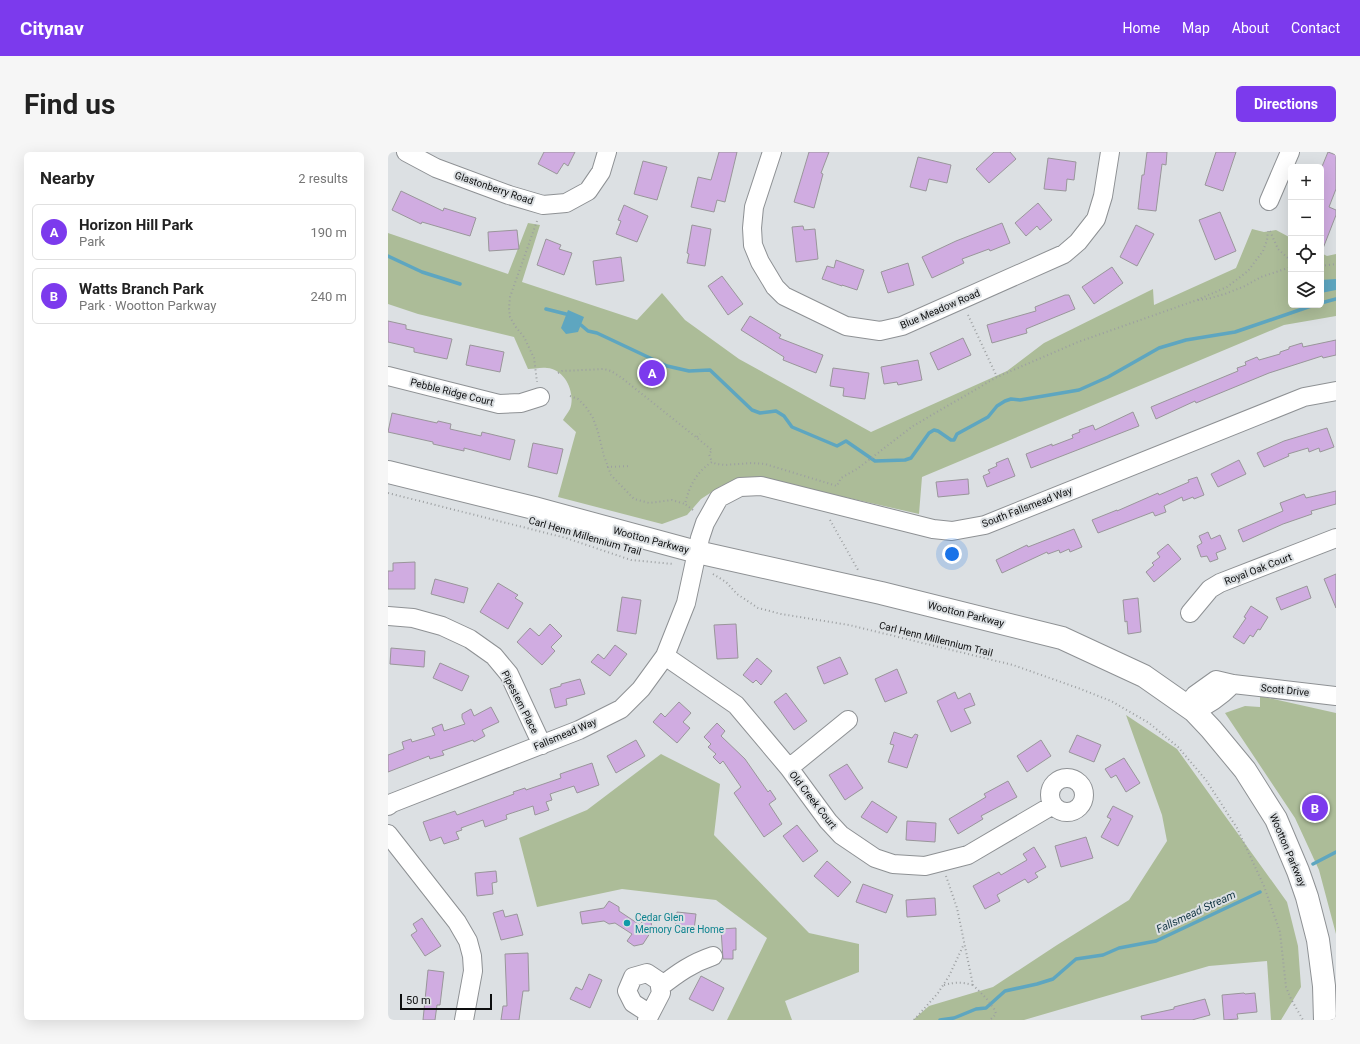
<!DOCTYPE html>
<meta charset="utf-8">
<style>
body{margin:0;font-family:Roboto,sans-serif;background:#f6f6f6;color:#222}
.controls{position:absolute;right:12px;top:12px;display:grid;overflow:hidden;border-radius:6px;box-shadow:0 4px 16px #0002}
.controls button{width:36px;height:36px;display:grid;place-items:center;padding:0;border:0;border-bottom:1px solid #e0e0e0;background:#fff;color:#222;font:20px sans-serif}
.scale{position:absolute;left:12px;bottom:10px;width:92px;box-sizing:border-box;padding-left:4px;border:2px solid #0d0e0f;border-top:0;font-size:11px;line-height:14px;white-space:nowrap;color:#0d0e0f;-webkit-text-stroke:3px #dce0e3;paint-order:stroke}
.you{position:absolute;left:564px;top:402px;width:14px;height:14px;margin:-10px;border:3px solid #fff;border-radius:50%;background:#1a73e8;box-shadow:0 0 0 6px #1a73e833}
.badge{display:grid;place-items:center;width:26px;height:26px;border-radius:50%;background:#7c3aed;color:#fff;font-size:13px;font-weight:700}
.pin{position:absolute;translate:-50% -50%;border:2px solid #fff;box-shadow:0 1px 4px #0006}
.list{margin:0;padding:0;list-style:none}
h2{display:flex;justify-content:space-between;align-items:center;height:52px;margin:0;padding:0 16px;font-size:17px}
h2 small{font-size:13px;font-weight:400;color:#767676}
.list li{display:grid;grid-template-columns:26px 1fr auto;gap:12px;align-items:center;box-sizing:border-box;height:56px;margin:0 8px 8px;padding:0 8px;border:1px solid #e0e0e0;border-radius:6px}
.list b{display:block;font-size:15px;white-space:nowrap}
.list p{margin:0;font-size:13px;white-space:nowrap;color:#767676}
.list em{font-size:13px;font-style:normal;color:#767676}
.icon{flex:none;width:22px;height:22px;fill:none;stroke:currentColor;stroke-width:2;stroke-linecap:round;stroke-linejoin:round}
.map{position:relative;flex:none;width:948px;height:868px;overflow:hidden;border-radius:6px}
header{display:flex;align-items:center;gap:24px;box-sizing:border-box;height:56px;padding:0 20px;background:#7c3aed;color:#fff}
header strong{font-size:19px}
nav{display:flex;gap:22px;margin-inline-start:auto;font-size:14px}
.intro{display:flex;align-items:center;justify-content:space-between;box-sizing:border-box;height:96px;padding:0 24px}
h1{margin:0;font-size:28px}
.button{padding:10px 18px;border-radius:6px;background:#7c3aed;color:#fff;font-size:14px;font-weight:700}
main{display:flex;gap:24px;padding:0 24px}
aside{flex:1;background:#fff;border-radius:6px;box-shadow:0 4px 16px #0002}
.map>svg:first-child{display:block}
.green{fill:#acbc98}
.water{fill:#5ea6c0}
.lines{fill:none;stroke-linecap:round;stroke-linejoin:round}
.stream{stroke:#5ea6c0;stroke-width:3.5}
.building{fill:#d0ace1;stroke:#99969a}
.minor-casing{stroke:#8e9194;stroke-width:20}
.major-casing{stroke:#8e9194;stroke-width:24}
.path{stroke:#9c9fa1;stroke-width:2;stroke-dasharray:1 3;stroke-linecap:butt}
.minor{stroke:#fff;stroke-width:18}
.major{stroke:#fff;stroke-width:22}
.culture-dot{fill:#0f9aa8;stroke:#dce0e3;stroke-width:1.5}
.labels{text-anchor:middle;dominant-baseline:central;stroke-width:4;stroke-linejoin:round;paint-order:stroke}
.street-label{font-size:10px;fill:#0d0e0f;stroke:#dce0e3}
.culture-label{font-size:10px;fill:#0d838f;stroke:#dce0e3;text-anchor:start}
.water-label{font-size:11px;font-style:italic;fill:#193b48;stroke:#dce0e3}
</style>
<header>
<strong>Citynav</strong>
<nav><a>Home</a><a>Map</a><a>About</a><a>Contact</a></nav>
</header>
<div class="intro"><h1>Find us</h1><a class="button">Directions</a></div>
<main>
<aside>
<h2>Nearby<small>2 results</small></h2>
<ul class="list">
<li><span class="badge">A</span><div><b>Horizon Hill Park</b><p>Park</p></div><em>190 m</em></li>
<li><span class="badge">B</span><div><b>Watts Branch Park</b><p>Park · Wootton Parkway</p></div><em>240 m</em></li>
</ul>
</aside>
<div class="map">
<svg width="948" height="868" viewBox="0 0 948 868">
<rect width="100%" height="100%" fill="#dce0e3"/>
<path class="green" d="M140,71L152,73L134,130L249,168L274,141L297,168L351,207L483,280L619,219L656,191L765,137L766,153L848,116L864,77L876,80L888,78L903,86V153H933V101L939,104L948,102V164L896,173L534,325L531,362L373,326L353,328L333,334L313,347L299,363L274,372L170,345L188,280L175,268C177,264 180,261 182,257C188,241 177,217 159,216C153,215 146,217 140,217L126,185L30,162L0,152V81L120,122Z
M872,544L948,561V782L931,718L907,666L837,561L857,554L872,555Z
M738,563L789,597L899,750L910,794L913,835L893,868H883L879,809L821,814L636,868H525L541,854L605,835L669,793L741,748L779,689L774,663Z
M273,602L332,632L326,683L421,781L471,792V820L397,849L404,868H339L379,786L328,748L234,737L149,755L131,686L199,658Z"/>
<path class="water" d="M948,127V138L933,141V128Z
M180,158L196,165L190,180L178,182L173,176Z"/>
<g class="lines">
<path class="stream" d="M0,104L34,120L72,132
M933,151L948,147
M158,157L178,162
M193,173L200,179L209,181L279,214L301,219L322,218L364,258L372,261L388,259L396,264L404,275L449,294L458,289L487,309L517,308L523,306L541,281L546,278L550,279L563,288H566L569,282L600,265L609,254L617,249L623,247L632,248L691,238L720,225L771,196L798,188L847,180L926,153
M925,712L948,700
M552,868L566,866L588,857L598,856L617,839L649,832L665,827L688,807L715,803L731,796L768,789L872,740"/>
</g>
<path class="building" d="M156,0H187L180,14L176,11L169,22L150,12Z
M331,0H349L337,50L329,48L326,60L303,55L310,25L323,28Z
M421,0H441L433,21L435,22L426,56L406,50Z
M606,0H622L628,7L601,31L588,17Z
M759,0H779L778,13L774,12L768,59L750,57L754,23H756Z
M828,0H848L835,39L817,33Z
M940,0L948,3V37L941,55L948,58V63L934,99L933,17Z
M530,5L563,13L559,31L541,27L538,39L522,35Z
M660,6L688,10L686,28L679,27L678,39L656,37Z
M255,9L279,15L269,48L246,42Z
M13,39L55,59L56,56L88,66L82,84L34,70L33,72L4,58Z
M650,51L664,68L652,78L649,74L638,84L627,71Z
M236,53L260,64L249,90L228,82L233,69L230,68Z
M832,60L848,99L827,108L811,68Z
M614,71L622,91L602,99L601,97L574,107L576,111L544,126L534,105L568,89Z
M304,73L323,77L317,114L299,111L301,102L299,101Z
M748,73L766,82L749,114L732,105Z
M415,74L416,78L427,77L430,107L408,110L404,75Z
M129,78L131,97L101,99L100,80Z
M158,87L173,93L171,97L184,101L176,123L149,113Z
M233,105L236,129L208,133L205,109Z
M448,108L476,118L469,138L454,133V134L434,127L439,114L446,116Z
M520,111L526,133L500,141L493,120Z
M724,115L735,131L706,152L694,135Z
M334,124L355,152L340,163L320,134Z
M677,143H681L687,157L638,177L639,181L604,191L599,173L648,159L647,155Z
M362,164L393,183L391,186L435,203L428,221L395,208L396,205L353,178Z
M0,169L18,173V177L64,187L59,207L26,200V196L0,190Z
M575,186L583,203L550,218L542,201Z
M948,188V203L935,206L934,204L881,221L808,251L807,249L768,267L763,255L850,219L849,216L858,213L857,210L869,205L871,208L892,202V200L901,197V195L914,191L915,195Z
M82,193L116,200L112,220L78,213Z
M530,208L534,228L510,233L509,230L496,232L493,215Z
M445,216L481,221L477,247L455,244L456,236L442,234Z
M745,260L751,274L643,316L638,302L664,292V294L685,286L684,283L692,280L691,278L705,273L707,278Z
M4,261L49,271L50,269L63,272L62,277L93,284L94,280L127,288L122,308L76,296V299L45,292V290L0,280Z
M939,276L946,295L932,300L931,296L921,300L920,296L900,302L901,304L876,315L869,301L896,289Z
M145,291L175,297L169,322L140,315Z
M620,306L627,324L599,335L595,324L602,321L600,318L609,314L608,311Z
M851,308L858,322L830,335L823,322Z
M809,325L816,343L806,347L805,345L795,349L794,345L776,354L778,360L767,364L765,360L710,381L704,368L729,358V359L770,341L771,343L801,330L800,328Z
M580,327L581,342L550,345L548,330Z
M948,339V352L923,359L924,362L895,372L855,390L850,378L895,359L892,351L916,342L918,346Z
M686,377L694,395L682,400L681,397L672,401L671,398L660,402L659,400L614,421L608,408L639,393L640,395Z
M820,380L823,387L832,383L838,397L828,401L830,407L822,410L819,404L813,405L809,394L814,391L811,384Z
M780,392L793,407L766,430L758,420L766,413L764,411L772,405L769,401Z
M27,410V437H0V419H5V411Z
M948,422V456L936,427Z
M47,427L80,436L76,451L43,442Z
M110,431L130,443L127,446L135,451L120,477L92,460Z
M919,434L923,446L893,458L888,446Z
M234,445L253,448L248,482L229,479Z
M750,446L753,480L740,482L739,469L737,470L735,448Z
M863,454L880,465L872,478L870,477L865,485L862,483L856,492L845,485L858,466L856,465Z
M162,472L174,484L163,495L167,499L154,513L129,490L142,476L151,484Z
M348,472L350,506L329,507L326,473Z
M227,493L239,502L222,524L203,510L210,502L216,507Z
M3,496L37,499L36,515L2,512Z
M452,505L460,522L436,532L429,515Z
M369,506L384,519L373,533L368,528L365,531L355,523Z
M52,511L81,524L74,539L45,526Z
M509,517L519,541L497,550L487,527Z
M192,527L197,542L178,547L179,553L167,556L162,537L173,534V532Z
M567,540L570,547L582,541L587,553L576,557L583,571L563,580L549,549Z
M398,541L419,569L406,578L386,550Z
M291,550L303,561L295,570L302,576L289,591L265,570L273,561L277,565Z
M103,555L111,570L94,578L97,584L86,590L85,588L54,599L56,603L42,607L41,604L0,620V603L16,597L14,590L23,587L24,590L47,583L44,576L54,572L56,579L77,572L74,566V562L83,557L86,564Z
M329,571L337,579L333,584L357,607L380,640L382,638L388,647L381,652L394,672L376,685L346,641L353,635L335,609L332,612L325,605L328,602L320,595L323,592L316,585Z
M506,580L524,586L527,582L530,583L519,616L500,610L506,593L502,592Z
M689,583L713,593L706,610L681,600Z
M248,588L257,604L228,621L219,604Z
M653,588L663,604L639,620L629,604Z
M736,606L752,631L738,640L728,623L723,626L717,617Z
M204,611L211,633L189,641L186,634L162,642L164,648L158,650L161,658L147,663L145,654L118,663L119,667L97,675L95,668L73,676L74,678L68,680L71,687L56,692L53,685L42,689L35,670L67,659L69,663L126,642L125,640L137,636L138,638L173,626L172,622Z
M459,612L475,636L457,648L441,623Z
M620,629L629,645L593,664L595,667L570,682L561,667L598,645L596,642Z
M484,649L509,665L499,681L473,665Z
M725,654L745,664L730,694L713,685L723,667L719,665Z
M519,669L548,671L547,690L518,688Z
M409,673L430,699L415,710L395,684Z
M698,685L705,706L673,715L667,694Z
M646,695L658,715L647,721L650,725L640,731L637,727L609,743L612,749L597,757L585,734L611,720L613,723L639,708L635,702Z
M439,709L463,730L450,745L426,724Z
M108,719L109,730L104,731L105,742L89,744L87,721Z
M475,732L505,743L498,761L468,750Z
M547,746L548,763L519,765L518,748Z
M221,749L231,755V759L252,773L257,765L263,769L264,778L255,792L246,794L239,789L244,782L227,771L221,772L216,769L194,772L192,760L216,756Z
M115,758L117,765L129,762L135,783L113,788L105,761Z
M289,760L308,762L306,778L287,776Z
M34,766L53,794L37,804L23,783L29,779L25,772Z
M348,776V798H345V807H335L333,777Z
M140,801L141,839H135L131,868H113L115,854H119L117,802Z
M40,818L56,820L52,853H49L47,868H35Z
M201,822L214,828L202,856L182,847L188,835L194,838Z
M313,824L336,836L325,859L301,847Z
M856,841L857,842L867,841L869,860L849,862L850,867L836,868L834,843Z
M817,847L822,863L804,868H754L753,864L786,857V855Z"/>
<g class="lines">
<g class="minor-casing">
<path id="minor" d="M18,0L48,16L121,43L155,53L178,51L200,39L213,20L219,0
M384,0L366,55L364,76L365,93L372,110L387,135L396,144L458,174L492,179L514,174L676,102L690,90L708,67L715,44L722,0
M881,49L902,0
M0,224L111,252L133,251L152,245
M802,461L822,437L832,431L948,386
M0,464L25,466L54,474L82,487L106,504L121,522L154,593
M277,504L348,553L401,616L440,669L453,683L487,706L505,712L537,714L580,703L665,653
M798,554L807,543L828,528L845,532L948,544
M806,559C822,553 833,544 845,532
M401,616L460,568
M662 643a17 17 0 1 1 34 0a17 17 0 1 1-34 0Z
M0,654L4,651L191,578L233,557L253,537L277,504L298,451L312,386L317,371L331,346L352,335L373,334L545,377L564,379L597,373L916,245L948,239
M0,682L69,770L80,789L84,804L85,819L76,868
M272,835C290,821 304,811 325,804
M259,868L273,841L271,829L259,821L245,825L239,839L245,851L262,862"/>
</g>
<g class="major-casing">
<path id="major" d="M0,320L146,356L309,400L493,441L674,486L756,524L806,559L823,577L857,618L888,667L910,719L919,745L930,788L936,834L937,868"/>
</g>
<path class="path" d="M149,69L122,145L121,156L122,165L127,174L136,185L146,206L149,230
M882,79L890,97L903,109
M933,114L948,112
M810,148L819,147L837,142L857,134L873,125L903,115
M580,163L609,225
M170,221L174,219L216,217L223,219L234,226L324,298L321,302L324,310
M182,244L190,247L198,255L205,266L210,280L216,304L223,323L246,347L261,351L284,348L297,352
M309,285L312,282
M219,315L243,314
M0,341L178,386L243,408L285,412
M305,358L297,352C301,335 308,320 324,310L328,312L337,313L364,311L377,312L449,334L453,326L469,317L525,274L609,225L690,190L809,148L839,135L860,119L875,99L879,88L880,79
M442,368L470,418
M325,422L338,430L349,442L370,456L393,462L461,473L625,513L690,536L723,549L761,571L790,595L818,628L849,676L876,734L892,780L898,835L903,847L915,868
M558,724L569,756L585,833L598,846L607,858L608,862L602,868
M556,833C567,830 574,830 585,833
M526,868L550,841L561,824L576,792"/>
<use href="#minor" class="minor"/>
<use href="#major" class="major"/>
</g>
<circle class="culture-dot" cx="239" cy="771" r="4"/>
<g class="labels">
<g class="street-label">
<text transform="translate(106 36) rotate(19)">Glastonberry Road</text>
<text transform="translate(552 157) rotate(-23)">Blue Meadow Road</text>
<text transform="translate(64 240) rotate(14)">Pebble Ridge Court</text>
<text transform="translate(639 355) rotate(-21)">South Fallsmead Way</text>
<text transform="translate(197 384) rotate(16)">Carl Henn Millennium Trail</text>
<text transform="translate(263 388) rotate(15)">Wootton Parkway</text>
<text transform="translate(870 417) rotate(-21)">Royal Oak Court</text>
<text transform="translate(578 462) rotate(14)">Wootton Parkway</text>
<text transform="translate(548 487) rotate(14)">Carl Henn Millennium Trail</text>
<text transform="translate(897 538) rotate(6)">Scott Drive</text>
<text transform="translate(132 550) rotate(63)">Pipestem Place</text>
<text transform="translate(177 582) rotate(-23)">Fallsmead Way</text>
<text transform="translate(425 648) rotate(52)">Old Creek Court</text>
<text transform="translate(900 698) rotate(67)">Wootton Parkway</text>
</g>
<g class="culture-label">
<text x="247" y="765">Cedar Glen<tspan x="247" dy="12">Memory Care Home</tspan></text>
</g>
<g class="water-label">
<text transform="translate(808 760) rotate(-25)">Fallsmead Stream</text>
</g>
</g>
</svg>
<div class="controls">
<button>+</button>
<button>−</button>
<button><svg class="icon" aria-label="locate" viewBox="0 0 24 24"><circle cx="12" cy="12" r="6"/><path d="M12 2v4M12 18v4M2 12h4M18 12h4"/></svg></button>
<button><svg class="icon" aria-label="layers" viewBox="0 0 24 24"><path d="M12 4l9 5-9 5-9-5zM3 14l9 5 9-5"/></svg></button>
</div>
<div class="scale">50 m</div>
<div class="you"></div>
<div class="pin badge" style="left:264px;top:221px">A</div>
<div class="pin badge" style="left:927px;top:656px">B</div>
</div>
</main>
